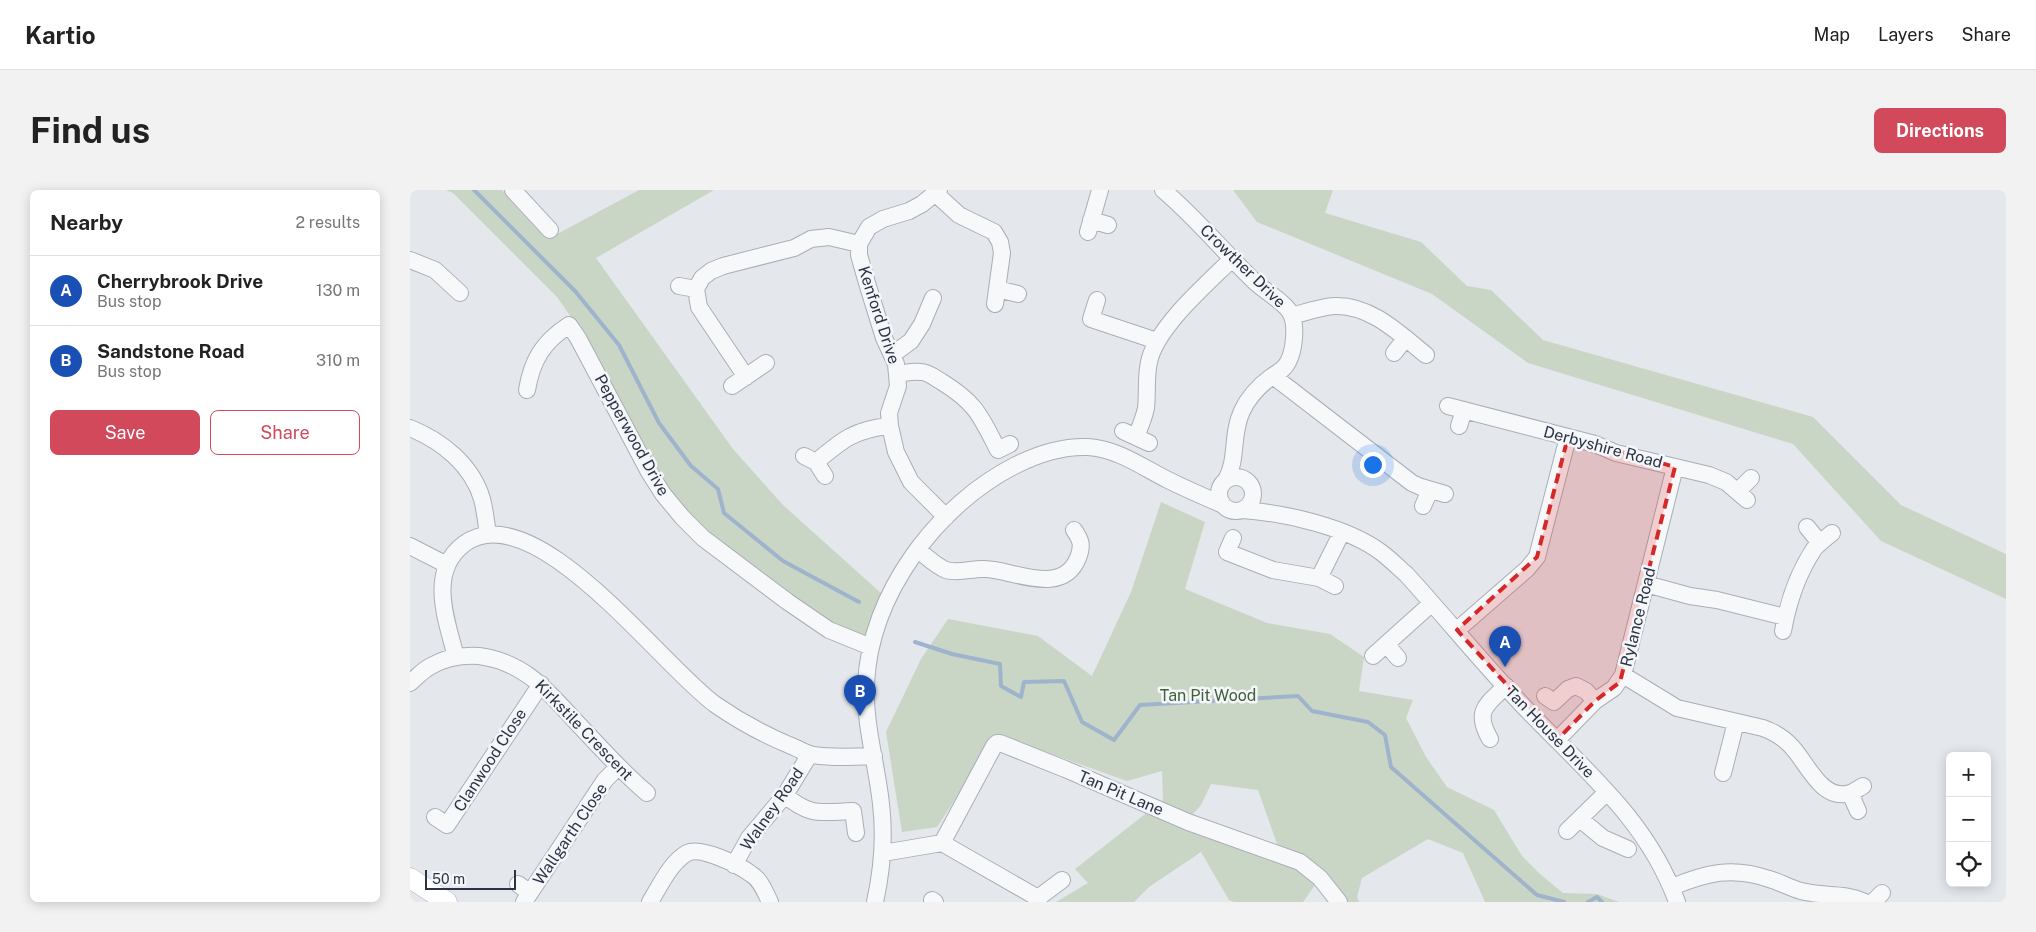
<!DOCTYPE html>
<meta charset="utf-8">
<style>
body{margin:0;font-family:"Public Sans",sans-serif;background:#f2f2f2;color:#222}
.controls{position:absolute;right:15px;bottom:15px;display:grid;overflow:hidden;border-radius:8px;box-shadow:0 2px 12px #0003}
.controls button{width:45px;height:45px;display:grid;place-items:center;padding:0;border:0;border-bottom:1px solid #e0e0e0;background:#fff;color:#222;font:25px sans-serif}
.scale{position:absolute;left:15px;bottom:12px;width:91px;box-sizing:border-box;padding-left:5px;border:2px solid #2b3445;border-top:0;font-size:14px;line-height:18px;white-space:nowrap;color:#2b3445;-webkit-text-stroke:4px #f4f6f9;paint-order:stroke}
.you{position:absolute;left:962px;top:274px;width:18px;height:18px;margin:-12px;border:4px solid #fff;border-radius:50%;background:#1a73e8;box-shadow:0 0 0 8px #1a73e833}
.badge{display:grid;place-items:center;width:32px;height:32px;border-radius:50%;background:#d1495b;color:#fff;font-size:16px;font-weight:700}
.pin{position:absolute;translate:-50% -41px;filter:drop-shadow(0 1px 2px #0008)}
.pin::after{content:'';position:absolute;top:26px;width:18px;height:15px;background:inherit;clip-path:polygon(0 0,100% 0,50% 100%)}
.list{margin:0;padding:0;list-style:none}
h2{display:flex;justify-content:space-between;align-items:center;height:65px;margin:0;padding:0 20px;font-size:21px}
h2 small{font-size:16px;font-weight:400;color:#767676}
.list li{display:grid;grid-template-columns:32px 1fr auto;gap:15px;align-items:center;box-sizing:border-box;height:70px;padding:0 20px;border-top:1px solid #e0e0e0}
.list b{display:block;font-size:19px;white-space:nowrap}
.list p{margin:0;font-size:16px;white-space:nowrap;color:#767676}
.list em{font-size:16px;font-style:normal;color:#767676}
.actions{display:flex;gap:10px;padding:15px 20px}
.actions a{flex:1;padding:11px 0;border:1px solid #d1495b;border-radius:8px;text-align:center;font-size:18px;color:#d1495b}
.actions .main{background:#d1495b;color:#fff}
.icon{flex:none;width:28px;height:28px;fill:none;stroke:currentColor;stroke-width:2;stroke-linecap:round;stroke-linejoin:round}
.map{position:relative;flex:none;width:1596px;height:712px;overflow:hidden;border-radius:8px}
header{display:flex;align-items:center;gap:30px;box-sizing:border-box;height:70px;padding:0 25px;background:#fff;border-bottom:1px solid #e0e0e0}
header strong{font-size:24px}
nav{display:flex;gap:28px;margin-inline-start:auto;font-size:18px}
.intro{display:flex;align-items:center;justify-content:space-between;box-sizing:border-box;height:120px;padding:0 30px}
h1{margin:0;font-size:35px}
.button{padding:12px 22px;border-radius:8px;background:#d1495b;color:#fff;font-size:18px;font-weight:700}
main{display:flex;gap:30px;padding:0 30px}
aside{flex:1;background:#fff;border-radius:8px;box-shadow:0 2px 12px #0003}
.map>svg:first-child{display:block}
.green{fill:#c9d6c5;fill-rule:evenodd}
.lines{fill:none;stroke-linecap:round;stroke-linejoin:round}
.stream{stroke:#9fb4cc;stroke-width:4}
.minor-casing{stroke:#a9aeb7;stroke-width:18}
.major-casing{stroke:#a3abb8;stroke-width:21}
.minor{stroke:#f7f8fa;stroke-width:16}
.major{stroke:#fff;stroke-width:20}
.marked{fill:#d62828;fill-opacity:0.2;stroke:#d62828;stroke-width:4;stroke-dasharray:10 6;stroke-linejoin:round}
.labels{text-anchor:middle;dominant-baseline:central;stroke-width:5;stroke-linejoin:round;paint-order:stroke}
.street-label{font-size:16px;fill:#2b3445;stroke:#f4f6f9}
.park-label{font-size:16px;fill:#3f6138;stroke:#f4f6f9}
</style>
<header>
<strong>Kartio</strong>
<nav><a>Map</a><a>Layers</a><a>Share</a></nav>
</header>
<div class="intro"><h1>Find us</h1><a class="button">Directions</a></div>
<main>
<aside>
<h2>Nearby<small>2 results</small></h2>
<ul class="list">
<li><span class="badge" style="background:#1a4fb4">A</span><div><b>Cherrybrook Drive</b><p>Bus stop</p></div><em>130 m</em></li>
<li><span class="badge" style="background:#1a4fb4">B</span><div><b>Sandstone Road</b><p>Bus stop</p></div><em>310 m</em></li>
</ul>
<div class="actions"><a class="main">Save</a><a>Share</a></div>
</aside>
<div class="map">
<svg width="1596" height="712" viewBox="0 0 1596 712">
<rect width="100%" height="100%" fill="#e4e7ec"/>
<path class="green" d="M36,0H92L138,49L229,0H304L186,68L323,259L373,315L472,404L476,416L455,447L422,434L383,408L290,336L258,302L168,137L147,107L43,3Z
M823,0H923L915,23L1011,52L1057,96L1081,100L1133,150L1403,227L1491,315L1596,364V409L1471,351L1383,254L1118,173L1022,104L847,32Z
M751,312L795,332L775,399L857,433L920,444L954,467L949,501L1003,510L996,528L1016,567L1037,597L1084,620L1112,666L1130,684L1153,703L1187,704L1209,712H1075L1053,663L1018,649L952,688L947,707L949,712H922L913,697L905,695L893,712H824L819,710L791,662L739,697L724,712H646L678,693L665,679L753,610L752,581L717,591L588,545L527,637L492,642L476,542L511,469L538,429L628,446L682,486L721,402ZM801,594L848,600L871,665L775,633L791,615Z"/>
<g class="lines">
<path class="stream" d="M64,0L165,101L209,155L249,233L281,276L308,299L314,323L373,371L449,412
M505,452L542,464L590,474L591,496L611,507L614,492L654,491L672,532L704,550L730,515L888,506L902,521L958,532L975,545L981,577L1127,705L1154,712
M1178,712L1187,707L1192,712"/>
<g class="minor-casing">
<path id="minor" d="M103,0L140,40
M529,0L512,14L499,21L473,29L459,37L449,54V65L457,93L474,148L486,174L488,196L479,223L480,236L486,262L501,292L536,327
M753,0C786,28 813,61 844,91C854,101 875,112 881,124C887,136 884,161 878,172C874,180 868,182 861,187C849,196 838,208 832,221C821,244 828,269 816,290
M525,3L549,25L584,42L590,52L592,63L585,114
M681,30L698,35
M678,42L690,0
M0,70L25,80L50,103
M269,96L286,99
M587,99L608,104
M687,110L681,129L747,151
M882,126C896,122 910,117 924,116C960,114 990,144 1016,165
M984,163L995,149
M482,165L501,151L512,134L523,108
M487,184C495,183 503,181 511,182C518,182 525,188 532,192C566,213 570,225 588,260L600,254
M863,186L1002,293L1011,297L1035,304
M336,187L289,117L286,99L292,88L301,81L313,76L384,58L401,49L419,47L449,54
M322,196L356,173
M117,200C122,170 133,152 159,135L168,148L239,282L253,304L272,327L293,348L378,412L419,440L461,457
M1038,216L1185,254L1206,263L1299,285L1316,292L1337,310
M1049,236L1054,220
M0,238C32,251 62,275 72,309C75,320 76,332 78,344
M713,241L739,253
M726,247C730,237 734,228 736,218C738,201 735,185 740,168C750,134 797,94 823,68
M394,266L406,272L415,286
M406,272C432,250 445,239 480,236
M809 304a17 17 0 1 1 34 0a17 17 0 1 1-34 0Z
M1328,301L1341,288
M1013,316L1020,300
M833,320C875,323 938,337 972,363C980,369 988,377 996,384C1038,430 1078,480 1122,525C1179,584 1238,632 1267,712
M1397,337L1410,353
M823,348L817,362L863,380L909,388L932,342
M0,356L37,375
M508,360C517,367 526,376 536,380C549,384 562,378 575,379C604,380 652,407 668,368C673,355 671,350 664,340
M909,388L925,396
M1236,394L1280,406L1307,410L1375,427
M1047,440L1117,379L1127,367L1158,247
M1373,441C1378,413 1388,383 1404,359C1409,353 1416,348 1422,343
M976,454L988,468
M963,466L1022,413
M46,467C37,431 17,382 54,354C124,302 253,478 306,515C329,531 353,544 379,555C387,558 395,563 403,565C423,568 443,567 464,566
M1213,485L1267,518L1353,538C1364,542 1374,548 1382,557C1397,573 1412,612 1440,603C1444,602 1449,598 1453,596
M0,493C7,487 13,480 21,476C35,468 53,465 69,466C116,472 139,503 170,536C192,559 213,583 237,603
M1135,506L1144,512L1158,499L1166,496L1176,501L1185,511
M1080,549C1064,521 1076,515 1096,496
M1147,550L1185,511L1204,498L1213,485L1265,277
M1313,583L1326,532
M1440,603L1448,621
M375,605C400,627 411,622 443,621L446,643
M25,627L37,635L131,494
M1170,629L1193,648L1218,659
M1157,641L1197,602
M532,653L584,556L587,553H590L655,579L778,632L890,672L910,688L929,712
M473,663L532,653L628,708L652,690
M324,675L339,648L375,605L400,564
M108,694L120,703
M1262,697C1296,683 1322,676 1359,689C1370,692 1380,698 1391,701C1414,707 1432,702 1455,712
M522,710L525,712
M114,712L195,590L208,577
M240,712C250,696 260,673 277,663C291,656 329,675 341,684C351,690 355,702 360,712
M465,712C472,680 475,647 471,614C467,575 454,534 456,494C460,404 527,315 606,275C628,264 653,256 678,257C708,259 732,277 758,290C776,299 795,307 813,315
M1463,712L1472,703"/>
</g>
<g class="major-casing">
<path id="major" d="M0,688L37,712"/>
</g>
<use href="#minor" class="minor"/>
<use href="#major" class="major"/>
</g>
<path class="marked" d="M1158,247L1265,277L1210,492L1185,511L1147,550L1047,440L1127,367Z"/>
<g class="labels">
<g class="street-label">
<text transform="translate(833 76) rotate(44)">Crowther Drive</text>
<text transform="translate(469 125) rotate(72)">Kenford Drive</text>
<text transform="translate(222 245) rotate(61)">Pepperwood Drive</text>
<text transform="translate(1193 257) rotate(15)">Derbyshire Road</text>
<text transform="translate(1228 427) rotate(-76)">Rylance Road</text>
<text transform="translate(174 540) rotate(46)">Kirkstile Crescent</text>
<text transform="translate(1140 542) rotate(46)">Tan House Drive</text>
<text transform="translate(80 570) rotate(-57)">Clanwood Close</text>
<text transform="translate(711 603) rotate(23)">Tan Pit Lane</text>
<text transform="translate(362 619) rotate(-55)">Walney Road</text>
<text transform="translate(160 644) rotate(-56)">Wallgarth Close</text>
</g>
<g class="park-label">
<text x="798" y="505">Tan Pit Wood</text>
</g>
</g>
</svg>
<div class="controls">
<button>+</button>
<button>−</button>
<button><svg class="icon" aria-label="locate" viewBox="0 0 24 24"><circle cx="12" cy="12" r="6"/><path d="M12 2v4M12 18v4M2 12h4M18 12h4"/></svg></button>
</div>
<div class="scale">50 m</div>
<div class="you"></div>
<div class="pin badge" style="left:1095px;top:477px;background:#1a4fb4">A</div>
<div class="pin badge" style="left:450px;top:526px;background:#1a4fb4">B</div>
</div>
</main>
